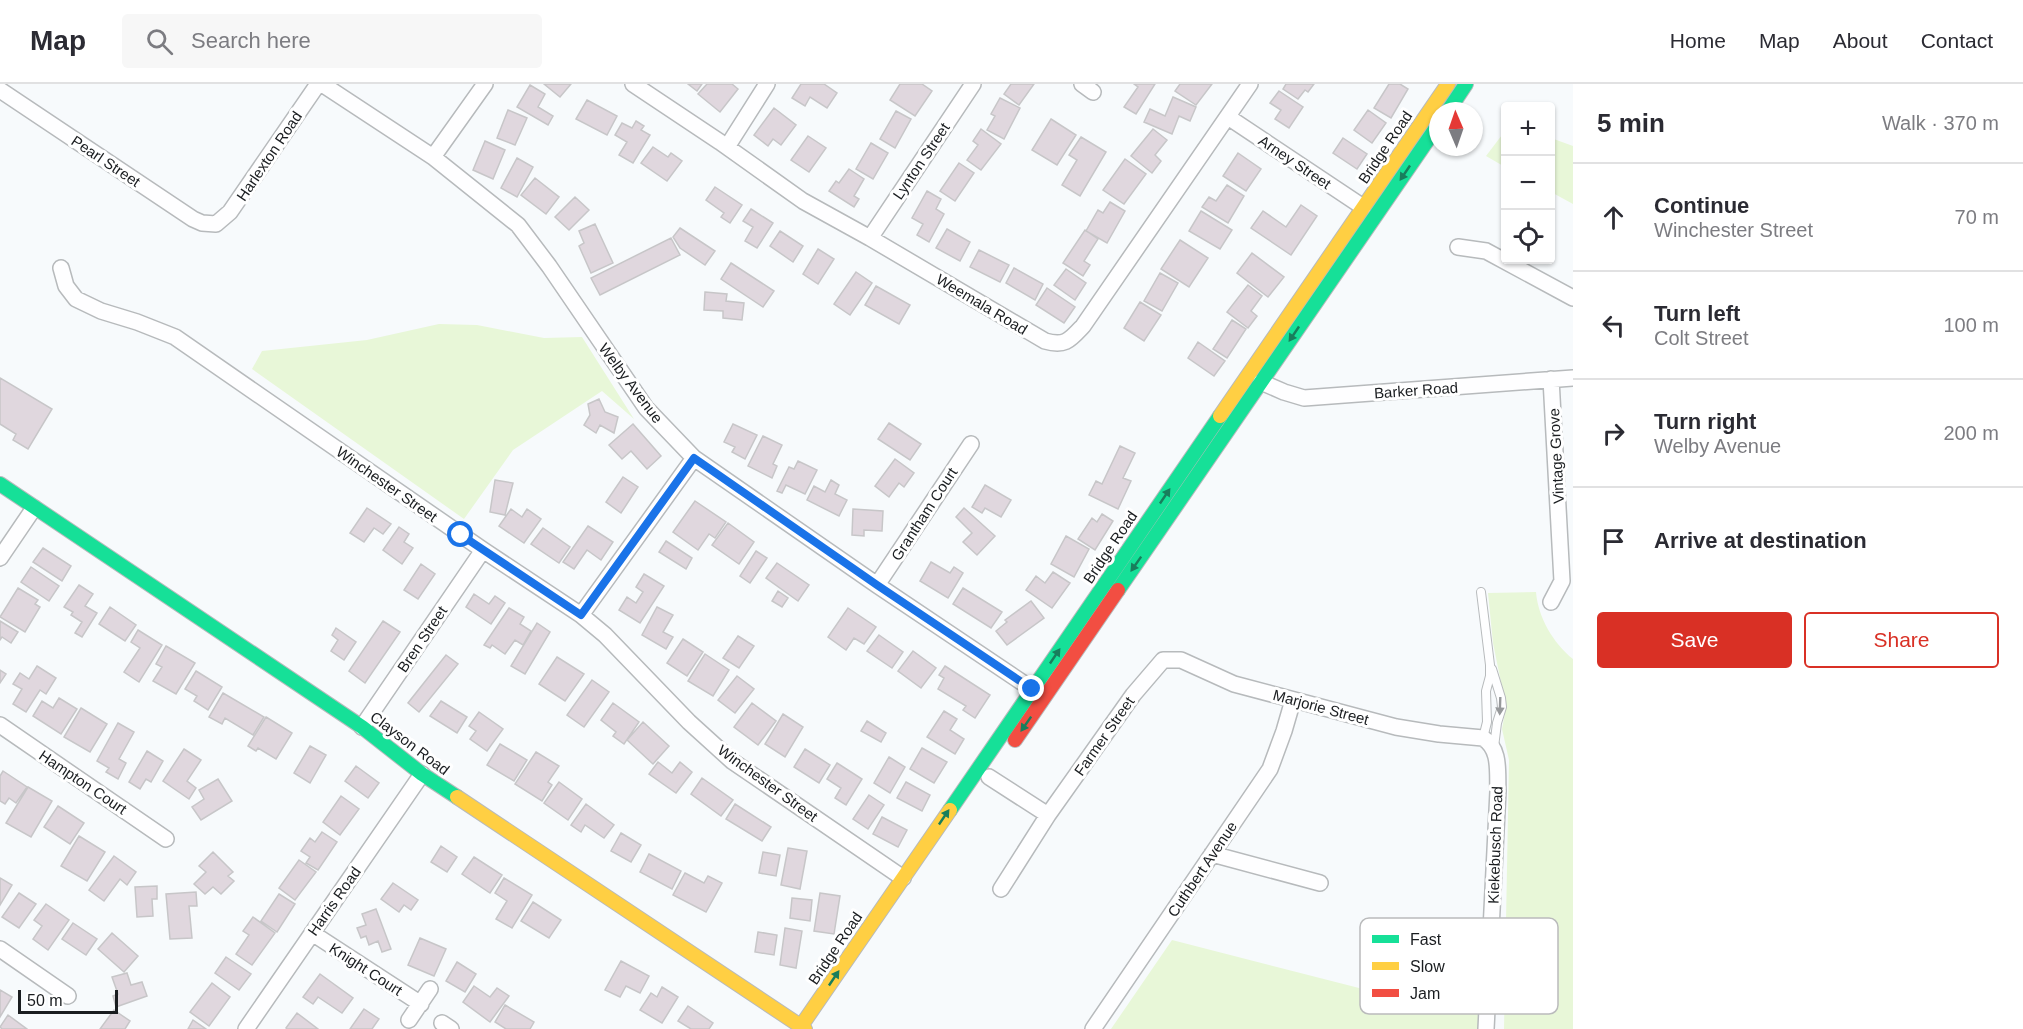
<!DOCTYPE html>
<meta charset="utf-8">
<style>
body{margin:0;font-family:Helvetica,sans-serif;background:#f7f7f7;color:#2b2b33}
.controls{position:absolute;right:18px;top:18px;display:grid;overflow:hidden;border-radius:6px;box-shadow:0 2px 4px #0004}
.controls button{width:54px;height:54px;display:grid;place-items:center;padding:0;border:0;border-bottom:2px solid #e1e1e2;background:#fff;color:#2b2b33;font:30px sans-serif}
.compass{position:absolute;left:1429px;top:18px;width:54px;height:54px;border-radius:50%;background:#fff;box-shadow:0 2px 4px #0004;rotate:358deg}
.scale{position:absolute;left:18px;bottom:15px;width:100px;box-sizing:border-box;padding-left:6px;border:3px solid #1a1d20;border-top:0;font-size:16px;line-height:21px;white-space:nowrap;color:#1a1d20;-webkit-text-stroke:4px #fff;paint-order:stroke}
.stop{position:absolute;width:18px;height:18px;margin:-14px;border:4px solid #1a73e8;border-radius:50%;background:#fff}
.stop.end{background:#1a73e8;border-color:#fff;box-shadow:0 2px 6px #0008}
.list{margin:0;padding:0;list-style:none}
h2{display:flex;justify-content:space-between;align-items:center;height:78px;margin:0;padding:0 24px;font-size:26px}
h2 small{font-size:20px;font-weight:400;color:#7c7c81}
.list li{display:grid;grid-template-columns:39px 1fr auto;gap:18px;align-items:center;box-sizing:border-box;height:108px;padding:0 24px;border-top:2px solid #e1e1e2}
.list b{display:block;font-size:22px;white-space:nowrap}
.list p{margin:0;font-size:20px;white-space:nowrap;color:#7c7c81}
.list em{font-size:20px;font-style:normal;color:#7c7c81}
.actions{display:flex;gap:12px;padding:18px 24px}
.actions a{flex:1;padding:14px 0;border:2px solid #d93025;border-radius:6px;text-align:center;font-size:21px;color:#d93025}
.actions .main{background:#d93025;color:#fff}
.icon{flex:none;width:33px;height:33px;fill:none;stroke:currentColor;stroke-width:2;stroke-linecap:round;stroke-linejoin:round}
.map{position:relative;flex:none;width:1573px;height:945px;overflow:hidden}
header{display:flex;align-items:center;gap:36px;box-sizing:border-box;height:84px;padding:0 30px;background:#fff;border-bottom:2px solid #e1e1e2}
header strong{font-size:28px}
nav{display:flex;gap:33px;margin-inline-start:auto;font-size:21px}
.search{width:420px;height:54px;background:#f7f7f7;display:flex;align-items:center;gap:15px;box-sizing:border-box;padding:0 21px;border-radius:6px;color:#7c7c81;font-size:22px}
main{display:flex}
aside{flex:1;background:#fff}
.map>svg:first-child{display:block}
.green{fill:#e8f7d8}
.building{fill:#e0d7de;stroke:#c7c6c8;stroke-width:1.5}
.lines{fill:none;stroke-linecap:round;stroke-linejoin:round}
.lane-casing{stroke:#b7babc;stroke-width:10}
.street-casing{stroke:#b7babc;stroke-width:18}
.fast-casing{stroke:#b7babc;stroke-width:16}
.slow-casing{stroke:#b7babc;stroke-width:16}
.jam-casing{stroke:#b7babc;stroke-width:16}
.lane{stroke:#fefeff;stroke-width:8}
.street{stroke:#fefeff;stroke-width:15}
.fast{stroke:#16e098;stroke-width:14}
.slow{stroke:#ffcf43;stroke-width:14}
.jam{stroke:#f24e42;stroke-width:14}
.oneway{fill:#187e5c}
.oneway2{fill:#97999b}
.route{stroke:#1a73e8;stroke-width:8}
.labels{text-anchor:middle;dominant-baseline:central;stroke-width:6;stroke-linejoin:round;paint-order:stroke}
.street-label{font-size:15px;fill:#1a1d20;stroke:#fff}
.key{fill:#fff;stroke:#babbbc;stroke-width:1.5}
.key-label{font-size:16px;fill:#1a1d20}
</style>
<header>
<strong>Map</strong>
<div class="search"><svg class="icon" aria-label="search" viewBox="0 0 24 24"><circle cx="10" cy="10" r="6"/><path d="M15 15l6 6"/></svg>Search here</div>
<nav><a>Home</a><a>Map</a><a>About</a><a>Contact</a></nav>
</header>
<main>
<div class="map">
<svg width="1573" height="945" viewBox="0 0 1573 945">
<rect width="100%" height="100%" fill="#f7fafc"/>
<path class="green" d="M1505,47V83L1486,72Z
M1551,54L1573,62V120L1551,108Z
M439,240L477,241L544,254L582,253L634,335L602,307L513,366L464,435L252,285L262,267L367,256Z
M1536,508C1538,533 1553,559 1573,575V945H1504L1509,676L1502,645L1506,623L1493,559L1488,509Z
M1172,856L1406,916L1487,930L1486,945H1111Z"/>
<path class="building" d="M544,0H571L560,13Z
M688,0H702L697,7Z
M707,0H732L738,5L720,28L698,10Z
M801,0H824L837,9L827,24L810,13L805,22L792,14Z
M900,0H922L932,7L915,32L890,16Z
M1011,0H1034L1019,21L1004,10Z
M1134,0H1155L1136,30L1124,23L1138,3Z
M1180,0H1212L1196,21L1175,7Z
M1286,0H1314L1308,8L1305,6L1298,15L1283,5Z
M1389,0H1400L1408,5L1391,34L1374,24Z
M530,1L545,10L538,23L553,32L548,41L517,23Z
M1279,7L1303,23L1289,44L1275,35L1281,26L1270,19Z
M1173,13L1196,23L1190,37L1179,32L1172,50L1144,38L1150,25L1165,32Z
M1000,14L1020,24L1004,55L987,46L995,32L991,30Z
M587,16L617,32L607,51L576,35Z
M774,24L796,41L781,61L773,55L768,62L754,51Z
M508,26L527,34L515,61L497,54Z
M1368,26L1386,39L1372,59L1354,46Z
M896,27L911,35L895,64L880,55Z
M1051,35L1076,51L1057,81L1032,66Z
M636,37L644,42L641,46L650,51L633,79L619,71L627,58L615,51L622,39L632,44Z
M981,45L1001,60L981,86L967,76L978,61L973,57Z
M1153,45L1167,56L1155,71L1161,77L1152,89L1131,72Z
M808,52L826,64L809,88L791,76Z
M1081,53L1106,68L1080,112L1062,101L1077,76L1069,71Z
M1343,54L1367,70L1357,85L1333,69Z
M485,57L505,66L493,95L473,86Z
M871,59L888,69L873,95L856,85Z
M653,63L668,73L671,69L682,77L667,97L641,79Z
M1238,69L1261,85L1246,107L1223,92Z
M517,74L533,83L517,113L501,104Z
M1125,75L1146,90L1124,120L1103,106Z
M959,79L974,89L955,117L940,107Z
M849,85L864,95L854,112L859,115L854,123L829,107L836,97L839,99Z
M535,94L559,113L546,130L521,111Z
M1227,101L1244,112L1228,139L1202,123L1209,113L1216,117Z
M715,103L742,121L730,139L721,133L724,129L706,116Z
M927,107L941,115L936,125L944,130L929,158L917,151L923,140L912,134Z
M575,113L589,126L569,146L555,133Z
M1110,118L1125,127L1107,159L1086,147L1098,126L1103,129Z
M1301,121L1317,132L1291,171L1251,144L1263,127L1286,143Z
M751,125L773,139L757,164L745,157L753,143L743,137Z
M1201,127L1232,146L1220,165L1189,147Z
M595,140L613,179L591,189L579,162L584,159L579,147Z
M680,144L715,167L705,181L680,164L673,153Z
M947,145L970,158L960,177L936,164Z
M1085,146L1098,155L1084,177L1090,181L1083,192L1063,179Z
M780,147L803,162L793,178L770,162Z
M671,154L680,171L600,211L591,194Z
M1180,156L1208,174L1189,203L1161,185Z
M818,165L834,175L818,200L803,190Z
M979,166L1009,181L1000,198L970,183Z
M1252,169L1284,193L1268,213L1237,189Z
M731,179L774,207L763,223L721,195Z
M1014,184L1043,200L1035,216L1006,199Z
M1066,185L1086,199L1075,216L1054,201Z
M856,188L872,199L850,231L834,220Z
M1160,189L1178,199L1162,227L1144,217Z
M1248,201L1262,212L1251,227L1257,232L1248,244L1227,228Z
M876,202L910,221L899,240L865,221Z
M1047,204L1075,223L1064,239L1036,221Z
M705,208L727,210L726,217L744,219L742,236L723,234V227L704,226Z
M1140,218L1161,231L1144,257L1124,244Z
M1232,236L1246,245L1227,274L1213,265Z
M1198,258L1225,277L1214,292L1188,274Z
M0,294L52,325L28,365L13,356L16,350L0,340Z
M599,315L605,328L618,333L614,349L600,341L596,349L584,341L590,331L588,320Z
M889,339L921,360L910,376L878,355Z
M633,340L661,372L647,385L631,367L622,375L609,361Z
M733,340L757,351L745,375L732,368L735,363L724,358Z
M763,352L782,361L773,380L777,382L772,394L748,382Z
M1120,362L1135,369L1123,394L1131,397L1118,425L1089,411L1096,397L1102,400Z
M895,375L914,389L904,403L899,399L889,413L875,402Z
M798,377L817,386L805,410L786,401L782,409L777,407L789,383L794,385Z
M623,393L638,403L621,429L606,418Z
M495,396L513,399L505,431L490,428Z
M831,396L839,401L835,410L847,416L839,432L807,416L814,402L825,408Z
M985,401L1011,416L1001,433L985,424L982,429L972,423Z
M695,417L726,438L715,454L709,450L698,466L673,448Z
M367,424L391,440L383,450L374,444L364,458L350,449Z
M964,424L995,452L977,471L963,458L972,449L956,433Z
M511,425L522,433L527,425L541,435L524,459L499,442Z
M853,425L883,427L882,447L864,446V452L852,451Z
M1102,430L1113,437L1095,466L1078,455L1092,434L1097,438Z
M728,439L754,458L739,480L712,461Z
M588,442L613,458L601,476L587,466L574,485L563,478Z
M399,443L409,450L404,458L413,464L402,480L383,466Z
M543,444L570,463L559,479L531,460Z
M1066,452L1089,465L1074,493L1051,480Z
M666,457L692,474L686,485L659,468Z
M43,464L71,482L62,497L33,478Z
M756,467L767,474L750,499L740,492Z
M931,478L950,489L954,483L963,489L948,514L920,497Z
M777,479L809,501L798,517L766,494Z
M421,480L435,490L418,515L404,506Z
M31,483L59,502L49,517L21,498Z
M1053,488L1070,499L1052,524L1026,506L1036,492L1045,499Z
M644,490L664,502L640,539L619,526L627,513L636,519L643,508L636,503Z
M79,501L93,510L85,522L97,529L82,553L75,549L82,538L71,531L73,528L64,523Z
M18,504L38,516L35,520L40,523L25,548L0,533Z
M963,504L1002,528L991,544L953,520Z
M778,507L788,514L782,523L772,517Z
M474,510L489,520L495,512L505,519L491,540L466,523Z
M1031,517L1044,534L1007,561L996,547L1007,538L1005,536Z
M110,523L136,541L125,557L99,540Z
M657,523L673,531L663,548L673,553L666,565L642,551Z
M509,524L524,533L520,540L531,547L523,561L515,556L505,570L492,561L490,564L484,561Z
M848,524L876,543L864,560L854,554L846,566L828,553Z
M0,537L18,548L11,559L2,553L0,556Z
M383,537L400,548L365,599L349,587Z
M537,539L550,548L525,590L511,582Z
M336,544L356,558L344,576L331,567L338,556L332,551Z
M138,546L162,561L139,598L124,588L140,564L131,558Z
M879,551L903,568L892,584L867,567Z
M738,552L754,562L739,584L723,574Z
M683,555L703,568L687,592L667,579Z
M166,562L195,579L176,610L153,597L162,583L156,580Z
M913,567L936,584L921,604L898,587Z
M705,570L729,586L713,612L688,597Z
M446,571L458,580L419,628L408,619Z
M557,573L584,590L565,617L539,600Z
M37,582L56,594L46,610L40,606L26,628L13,620L22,605L13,600L20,589L29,595Z
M945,582L990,611L975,634L963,626L966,622L938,605L944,594L939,591Z
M0,586L6,590L0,599Z
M196,587L222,603L208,626L194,617L197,612L185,605Z
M737,592L754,605L735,629L718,616Z
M592,596L609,608L584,643L567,631Z
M223,609L264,633L253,651L225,634L222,640L209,633Z
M59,614L77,625L61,650L33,632L42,617L53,624Z
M441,617L467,633L457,649L430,632Z
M613,619L639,638L624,660L613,652L616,648L601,636Z
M752,619L776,637L758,661L734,643Z
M81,624L107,640L90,668L64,653Z
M944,627L957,635L950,646L964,655L955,670L927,653Z
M479,628L503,645L487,667L470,655L476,647L469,642Z
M783,630L803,643L785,673L765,660Z
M266,633L292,649L276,675L258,664L256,667L248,662Z
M867,637L886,649L881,658L861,647Z
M643,638L669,662L653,680L627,656Z
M118,639L134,648L119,675L126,679L118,695L106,688L109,684L97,677Z
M500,660L527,676L514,697L487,681Z
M310,662L326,671L310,699L294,689Z
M922,664L947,678L934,699L910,685Z
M184,665L201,676L187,697L196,704L189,715L163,697Z
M805,665L830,681L819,699L794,683Z
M147,667L163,677L151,698L146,695L140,705L129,698Z
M536,668L559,682L548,698L552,701L542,717L515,700Z
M889,673L905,683L890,709L874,699Z
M658,678L672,689L680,678L692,688L676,709L649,690Z
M837,679L862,695L846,721L835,714L841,704L827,695Z
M356,682L379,699L368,714L345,697Z
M3,687L27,703L16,719L9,714L5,720L0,717V692Z
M702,694L733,716L721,732L691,710Z
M218,695L232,717L201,736L192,723L204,715L199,706Z
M559,698L582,715L568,736L544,719Z
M906,698L930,711L922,727L897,714Z
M28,703L52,717L31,753L6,739Z
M869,711L884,721L868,745L853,735Z
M341,712L359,725L340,751L323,738Z
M586,720L614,741L604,754L585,741L581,748L571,741Z
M735,720L771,743L762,757L726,735Z
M58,722L84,739L70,760L44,743Z
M882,733L907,746L898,763L873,750Z
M322,748L337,758L318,786L306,779L310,773L301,767L310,754L315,758Z
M621,749L641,761L631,778L611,767Z
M79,752L105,768L87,797L61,782Z
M441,762L457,773L447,788L431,778Z
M788,764L807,767L800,805L781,801Z
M213,768L233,788L228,792L234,797L221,810L213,803L205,810L194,800L206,788L199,782Z
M763,768L780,771L776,792L759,789Z
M649,770L681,787L672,805L640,788Z
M114,772L136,788L127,801L120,795L104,817L89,806Z
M474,773L502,791L490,809L462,790Z
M299,776L316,788L295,816L279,804Z
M685,789L704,799L708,792L722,799L706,828L673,811Z
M0,794L12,801L0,821Z
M504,794L532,811L512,844L496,835L507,817L495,809Z
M393,799L418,816L411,826L404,821L399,828L381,815Z
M157,802V815H152L153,832L137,833L135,803Z
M196,808L197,822H189L192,854L170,855L166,810Z
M19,809L36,820L19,844L2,833Z
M820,809L840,812L834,850L814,847Z
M279,810L295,820L277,848L261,837Z
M792,814L812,816L810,837L790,834Z
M533,818L561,836L549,854L521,837Z
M46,820L69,836L48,866L33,855L42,842L34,836Z
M376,825L391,865L382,868L378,857L369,861L366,852L361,854L357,844L366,841L362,830Z
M253,833L275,849L252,881L236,870L249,851L243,847Z
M73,839L97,855L86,871L62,855Z
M785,844L802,847L796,884L780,881Z
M758,848L777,851L774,871L755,868Z
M112,849L138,872L124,888L98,865Z
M420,854L446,865L434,892L408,881Z
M226,873L251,890L239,906L215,889Z
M621,877L649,892L640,909L626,902L620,913L605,906Z
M457,878L476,890L465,908L446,897Z
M127,889L131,901L142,898L147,912L116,923L113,912L118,910L112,893Z
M320,890L353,914L342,929L318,913L313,920L303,913Z
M212,899L230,913L209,942L190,928Z
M474,902L490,913L497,904L509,912L490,938L463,918Z
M662,903L678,913L662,939L640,926L651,909L657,913Z
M0,906L12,913L0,933Z
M505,921L534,938L530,945H506L495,938Z
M688,922L713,939L709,945H691L678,937Z
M364,925L379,935L372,945H350Z
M114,926L130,937L125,945H100Z
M297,929L318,945H287L286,944Z
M8,931L27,945H2L0,943Z
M193,936L206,945H188Z"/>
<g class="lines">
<g class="lane-casing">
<path id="lane" d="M1481,508L1490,581V592L1486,607L1487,638L1483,654
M1492,585L1501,614L1502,623L1497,639L1494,663"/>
</g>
<g class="street-casing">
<path id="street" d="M322,0L433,73L518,141L549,182L646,324L694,374L877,501L1032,605
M633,0L720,58L803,117L870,154L1045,257C1065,263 1070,256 1083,242L1250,0
M1082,0L1093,8
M0,6L193,135L202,139L216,140L230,128L318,0
M1228,33L1363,123
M727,63L767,0
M433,73L485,0
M870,154L973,0
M1458,163L1486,167L1573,214
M61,184L66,202L76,215L101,227L137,238L175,253L483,466L581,531L605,551L689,638L732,677L903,794
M1551,295L1562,497L1551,518
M1261,298L1284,308L1304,314L1573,294
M0,474L34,424
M877,501L971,360
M581,531L694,374
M0,641L166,755
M362,643L483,466
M989,693L1048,731
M1212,770L1320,799
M1001,805L1048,731L1133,611L1163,576H1181L1234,600L1396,643L1439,650L1483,654C1501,665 1497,688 1498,707L1486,945
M312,849L421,920
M0,865L68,912
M409,936L430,905
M442,939L451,945
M246,945L422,690
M1093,945L1270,685L1284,647L1293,616"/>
</g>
<g class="fast-casing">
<path id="fast" d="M1448,27L1466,0
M0,400L362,643L422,690L457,713
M1118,506L1438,41
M950,726L1220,332"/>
</g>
<g class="slow-casing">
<path id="slow" d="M1220,332L1448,0
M457,713L805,945
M799,945L950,726"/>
</g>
<g class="jam-casing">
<path id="jam" d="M1015,656L1118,506"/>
</g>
<use href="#lane" class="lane"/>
<use href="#street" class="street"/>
<use href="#fast" class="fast"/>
<use href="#slow" class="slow"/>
<use href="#jam" class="jam"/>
</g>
<defs><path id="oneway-solid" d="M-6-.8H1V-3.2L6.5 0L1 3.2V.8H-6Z" transform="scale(1.5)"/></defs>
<g class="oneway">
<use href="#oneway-solid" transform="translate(1405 89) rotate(124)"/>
<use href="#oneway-solid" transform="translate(1294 250) rotate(124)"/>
<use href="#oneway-solid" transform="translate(1165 412) rotate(-56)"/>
<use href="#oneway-solid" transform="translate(1136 480) rotate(125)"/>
<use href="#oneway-solid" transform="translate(1055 572) rotate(-56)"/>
<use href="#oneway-solid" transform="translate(1026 640) rotate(125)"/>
<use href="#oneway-solid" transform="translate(944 733) rotate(-56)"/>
<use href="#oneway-solid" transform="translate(834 894) rotate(-56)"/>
</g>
<use class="oneway2" href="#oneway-solid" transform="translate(1500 622) rotate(92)"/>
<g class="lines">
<path class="route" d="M461,451L581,531L694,374L877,501L1032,605"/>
</g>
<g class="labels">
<g class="street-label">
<text transform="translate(1385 63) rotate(-56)">Bridge Road</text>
<text transform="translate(269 72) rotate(-56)">Harlexton Road</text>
<text transform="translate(106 77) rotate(34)">Pearl Street</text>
<text transform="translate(921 77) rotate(-56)">Lynton Street</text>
<text transform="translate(1295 78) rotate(34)">Arney Street</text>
<text transform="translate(982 220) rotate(31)">Weemala Road</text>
<text transform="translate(631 299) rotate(53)">Welby Avenue</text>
<text transform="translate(1416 306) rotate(-4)">Barker Road</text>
<text transform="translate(1556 372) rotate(-93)">Vintage Grove</text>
<text transform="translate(387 400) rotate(35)">Winchester Street</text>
<text transform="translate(924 430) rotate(-57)">Grantham Court</text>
<text transform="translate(1110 463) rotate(-56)">Bridge Road</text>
<text transform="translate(422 555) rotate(-56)">Bren Street</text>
<text transform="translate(1321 623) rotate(15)">Marjorie Street</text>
<text transform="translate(1104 652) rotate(-55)">Farmer Street</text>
<text transform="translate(410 659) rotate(37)">Clayson Road</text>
<text transform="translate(83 698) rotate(34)">Hampton Court</text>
<text transform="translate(768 699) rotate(36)">Winchester Street</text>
<text transform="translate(1495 761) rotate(-88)">Kiekebusch Road</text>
<text transform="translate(1202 785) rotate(-56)">Cuthbert Avenue</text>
<text transform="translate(334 817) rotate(-55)">Harris Road</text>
<text transform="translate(835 864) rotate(-56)">Bridge Road</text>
<text transform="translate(366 885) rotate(33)">Knight Court</text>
</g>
</g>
<rect x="1360" y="834" width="198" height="96" rx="9" class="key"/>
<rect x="1372" y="851" width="27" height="8" fill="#16e098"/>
<rect x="1372" y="878" width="27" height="8" fill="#ffcf43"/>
<rect x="1372" y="905" width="27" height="8" fill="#f24e42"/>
<g class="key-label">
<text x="1410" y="861">Fast</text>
<text x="1410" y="888">Slow</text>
<text x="1410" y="915">Jam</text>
</g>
</svg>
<div class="controls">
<button>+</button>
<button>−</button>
<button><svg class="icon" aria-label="locate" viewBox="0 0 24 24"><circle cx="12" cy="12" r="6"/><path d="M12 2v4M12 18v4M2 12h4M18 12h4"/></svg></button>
</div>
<svg class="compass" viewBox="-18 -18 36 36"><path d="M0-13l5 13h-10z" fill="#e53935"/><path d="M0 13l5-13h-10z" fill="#7c7c81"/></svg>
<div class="scale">50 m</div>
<div class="stop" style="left:461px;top:451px"></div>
<div class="stop end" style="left:1032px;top:605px"></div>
</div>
<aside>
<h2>5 min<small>Walk · 370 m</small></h2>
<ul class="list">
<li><svg class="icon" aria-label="ahead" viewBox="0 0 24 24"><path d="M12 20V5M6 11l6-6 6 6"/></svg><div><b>Continue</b><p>Winchester Street</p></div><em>70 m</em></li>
<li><svg class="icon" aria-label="left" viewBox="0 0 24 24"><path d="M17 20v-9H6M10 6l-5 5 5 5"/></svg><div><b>Turn left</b><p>Colt Street</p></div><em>100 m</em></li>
<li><svg class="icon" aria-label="right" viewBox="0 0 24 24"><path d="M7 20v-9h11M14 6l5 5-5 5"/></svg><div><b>Turn right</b><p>Welby Avenue</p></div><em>200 m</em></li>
<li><svg class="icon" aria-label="arrive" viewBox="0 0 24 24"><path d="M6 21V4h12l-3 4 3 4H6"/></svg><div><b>Arrive at destination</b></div></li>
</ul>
<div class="actions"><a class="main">Save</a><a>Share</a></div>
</aside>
</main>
